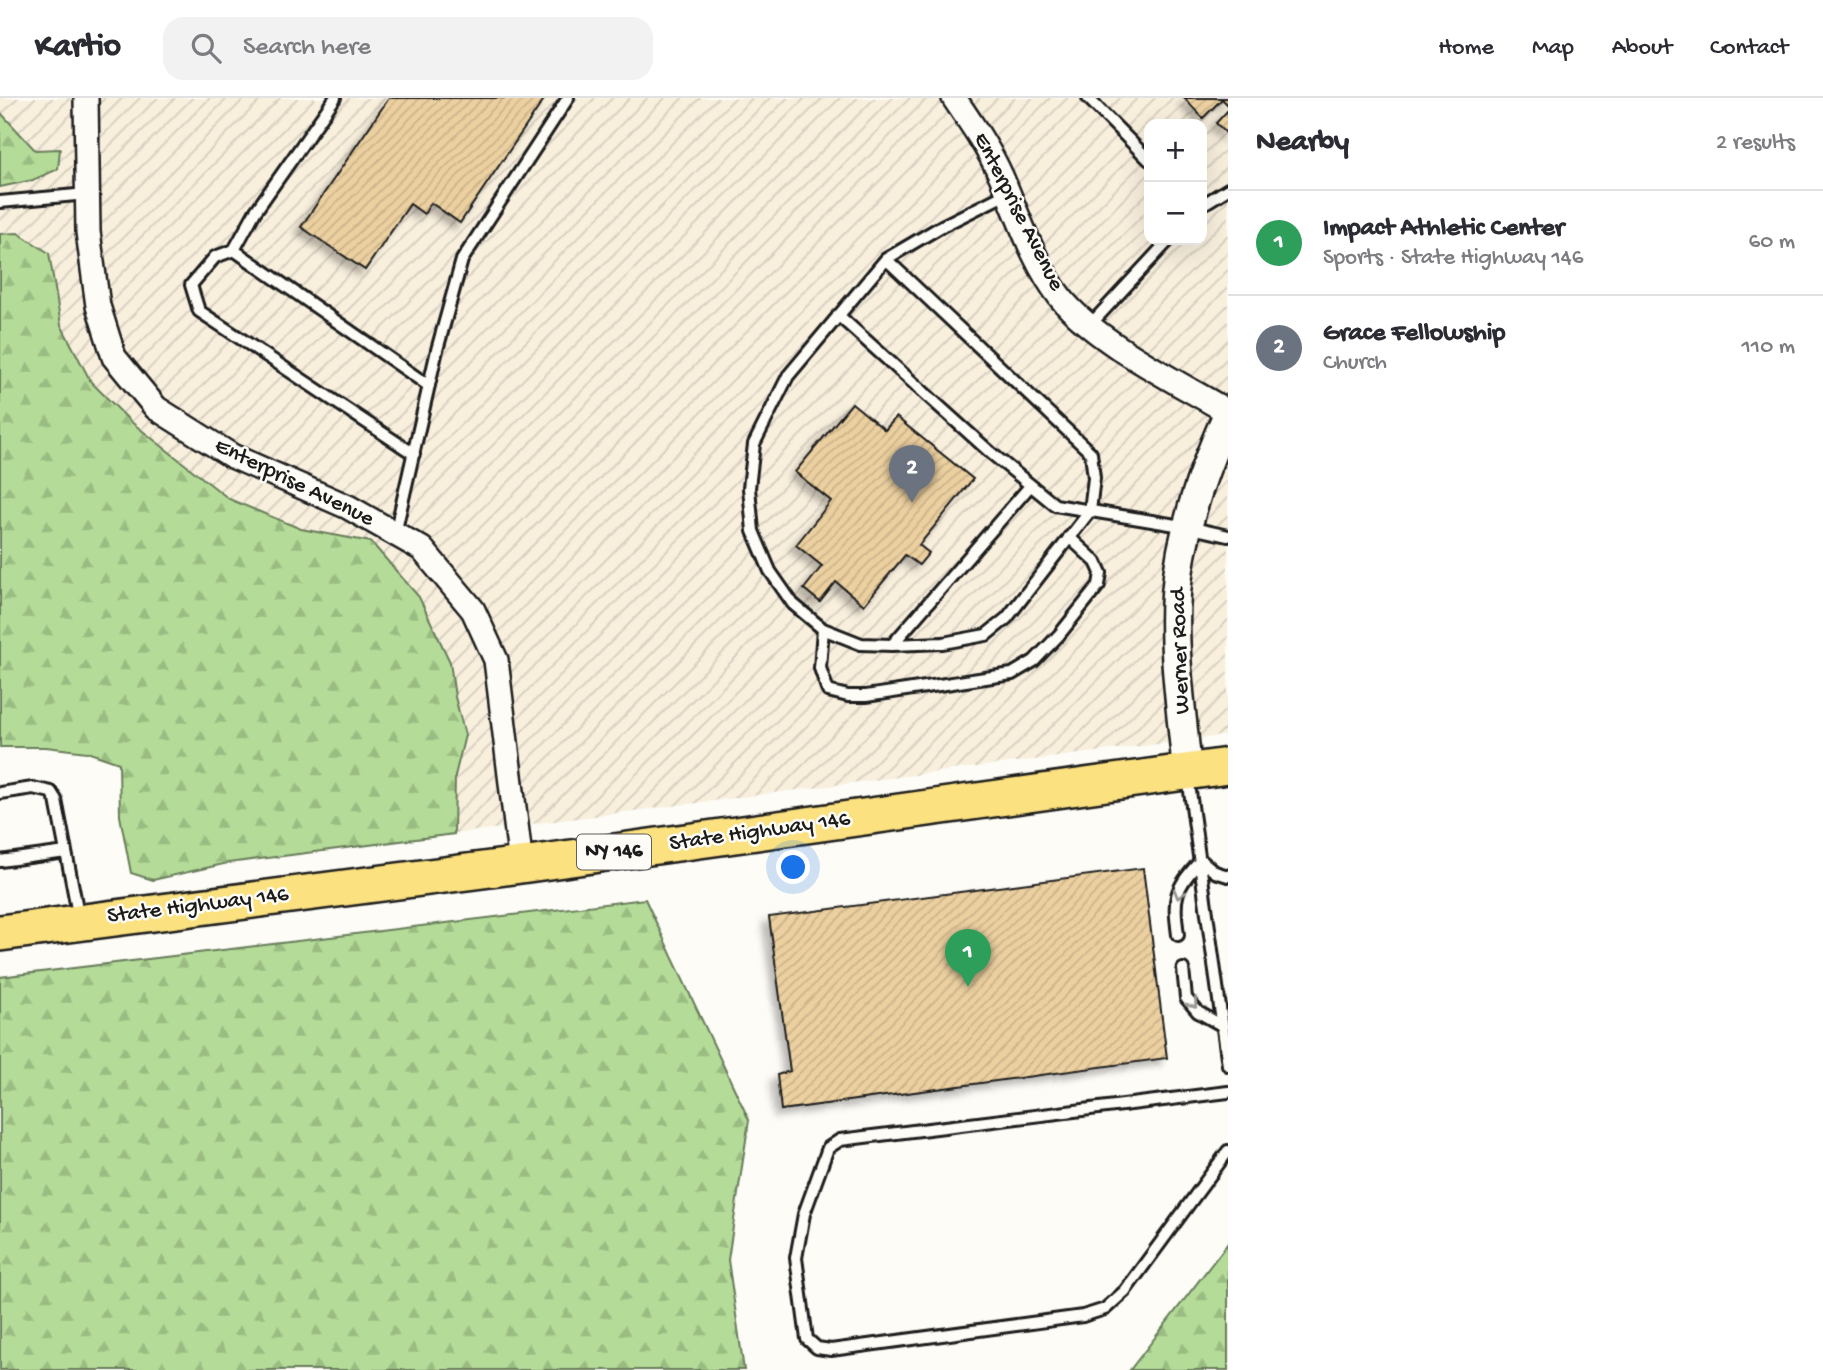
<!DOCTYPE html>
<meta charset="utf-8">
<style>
body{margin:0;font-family:"Gochi Hand",sans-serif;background:#f2f2f3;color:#2b2b33}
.controls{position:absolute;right:21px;top:21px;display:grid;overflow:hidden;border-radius:14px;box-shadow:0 7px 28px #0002}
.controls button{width:63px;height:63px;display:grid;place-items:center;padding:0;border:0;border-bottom:2px solid #e1e1e2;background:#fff;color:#2b2b33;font:35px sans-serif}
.you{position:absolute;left:794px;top:770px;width:24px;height:24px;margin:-18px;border:5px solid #fff;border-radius:50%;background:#1a73e8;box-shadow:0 0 0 10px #1a73e833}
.badge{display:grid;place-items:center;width:46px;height:46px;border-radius:50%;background:#111827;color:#fff;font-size:23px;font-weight:700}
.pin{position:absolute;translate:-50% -58px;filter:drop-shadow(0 2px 4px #0008)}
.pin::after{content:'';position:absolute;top:37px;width:24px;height:21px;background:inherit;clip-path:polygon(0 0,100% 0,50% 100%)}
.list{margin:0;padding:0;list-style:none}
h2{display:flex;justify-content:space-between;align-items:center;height:91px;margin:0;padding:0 28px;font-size:30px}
h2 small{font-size:23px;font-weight:400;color:#7c7c81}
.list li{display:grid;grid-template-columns:46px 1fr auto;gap:21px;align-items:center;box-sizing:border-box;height:105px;padding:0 28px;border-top:2px solid #e1e1e2}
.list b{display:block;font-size:26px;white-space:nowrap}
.list p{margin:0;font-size:23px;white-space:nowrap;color:#7c7c81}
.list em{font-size:23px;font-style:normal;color:#7c7c81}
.icon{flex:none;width:38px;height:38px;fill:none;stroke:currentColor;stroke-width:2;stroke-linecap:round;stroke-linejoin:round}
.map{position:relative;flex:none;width:1228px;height:1272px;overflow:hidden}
header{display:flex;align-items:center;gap:42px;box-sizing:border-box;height:98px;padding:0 35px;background:#fff;border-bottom:2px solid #e1e1e2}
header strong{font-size:33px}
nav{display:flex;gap:38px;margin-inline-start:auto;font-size:24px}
.search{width:490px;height:63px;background:#f2f2f3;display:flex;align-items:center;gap:18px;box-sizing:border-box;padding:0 24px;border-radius:21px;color:#7c7c81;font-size:26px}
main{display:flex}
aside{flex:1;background:#fff}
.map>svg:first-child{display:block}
.industrial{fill:url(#industrial-furrows);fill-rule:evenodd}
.forest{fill:url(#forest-firs);stroke:#687c5a;stroke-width:2}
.building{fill:url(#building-hatch);stroke:#1c1c1c;stroke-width:2;filter:url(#shadow)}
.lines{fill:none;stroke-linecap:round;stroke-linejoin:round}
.service-casing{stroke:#1c1c1c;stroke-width:16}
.minor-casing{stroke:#1c1c1c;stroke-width:28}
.tertiary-casing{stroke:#1c1c1c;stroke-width:33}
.primary-casing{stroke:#1c1c1c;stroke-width:40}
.service{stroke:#fdfcf7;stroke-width:10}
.minor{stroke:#fdfcf7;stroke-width:23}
.tertiary{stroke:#fdfcf7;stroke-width:28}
.primary{stroke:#fbe180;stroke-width:35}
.oneway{stroke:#989794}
.labels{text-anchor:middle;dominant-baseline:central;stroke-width:5;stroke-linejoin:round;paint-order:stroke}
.shield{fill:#fdfcf7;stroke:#605f5e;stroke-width:2}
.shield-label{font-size:21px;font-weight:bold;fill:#1c1c1c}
.street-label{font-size:23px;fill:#1c1c1c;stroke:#fdfcf7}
</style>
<header>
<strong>Kartio</strong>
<div class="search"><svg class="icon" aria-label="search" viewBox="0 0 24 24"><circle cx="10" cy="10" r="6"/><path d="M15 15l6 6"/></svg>Search here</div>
<nav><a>Home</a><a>Map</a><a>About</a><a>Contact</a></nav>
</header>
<main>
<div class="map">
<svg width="1228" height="1272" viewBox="0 0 1228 1272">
<defs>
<pattern id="industrial-furrows" width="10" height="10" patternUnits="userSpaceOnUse" patternTransform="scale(1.75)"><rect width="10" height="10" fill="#f8efdd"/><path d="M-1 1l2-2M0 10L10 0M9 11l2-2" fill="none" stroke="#d4ccbd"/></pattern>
<pattern id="forest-firs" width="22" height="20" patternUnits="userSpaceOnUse" patternTransform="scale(1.75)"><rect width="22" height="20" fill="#b4dc98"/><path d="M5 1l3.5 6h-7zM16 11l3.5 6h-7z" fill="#9abc82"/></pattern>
<pattern id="building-hatch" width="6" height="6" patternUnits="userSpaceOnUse" patternTransform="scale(1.75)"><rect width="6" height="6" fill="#ecd0a0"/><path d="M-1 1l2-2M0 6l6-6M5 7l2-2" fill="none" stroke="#cab289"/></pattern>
<filter id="shadow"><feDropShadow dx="-6" dy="6" stdDeviation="3.5" flood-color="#0004"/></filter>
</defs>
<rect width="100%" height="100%" fill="#fdfcf7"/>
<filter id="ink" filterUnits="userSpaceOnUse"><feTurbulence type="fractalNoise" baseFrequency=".0143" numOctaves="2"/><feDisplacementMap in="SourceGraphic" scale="14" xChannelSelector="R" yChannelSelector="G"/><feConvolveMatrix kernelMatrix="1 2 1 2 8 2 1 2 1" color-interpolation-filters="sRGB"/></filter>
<g filter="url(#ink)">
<path class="industrial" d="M0,0H1228V637L227,765L0,474ZM1149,26H1202V142H1149Z"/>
<path class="forest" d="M0,14L35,52L60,51L58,71L33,82L0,89Z
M18,135L49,155L61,227L91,284L130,323L229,401L301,431L371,444L419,499L450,564L455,599L465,637L455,678L454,736L228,765L153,782L131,775L120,718L119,665L87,654L46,649H0V136Z
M645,801L749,1022L728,1162L744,1272H0V879Z
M1228,1145V1272H1130Z"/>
<path class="building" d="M389,0H545L460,125L431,105L424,116L410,106L365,172L301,129Z
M1184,0H1228V7L1222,1L1203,20Z
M1228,12V37L1216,25Z
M852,305L885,332L896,319L973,381L919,447L929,455L919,467L905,457L864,507L836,484L820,504L804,491L822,468L796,447L831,403L795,374Z
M1143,770L1167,960L781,1012L777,977L790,973L769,819Z"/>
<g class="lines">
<g class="service-casing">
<path id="service" d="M1088,0L1149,62
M0,104L87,96
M1202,107L1228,91
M234,152L255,114L335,0
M886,161L1091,355L1094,380L1090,413L1007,520L986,537L943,545L892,547L861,546L823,531L793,506L770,473L753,433L749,390L754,346L788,278L886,161L942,128L1008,95
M838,217L991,355L1055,407L1188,429L1228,438
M1090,227L1169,142
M414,356L199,213L191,187L215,159L234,152L429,288
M395,436L437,252L462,162L568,0
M823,531L820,570L828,593L848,598H866L1012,576L1034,563L1059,537L1099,487L1101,475L1096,464L1069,439
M892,547L1030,388
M1188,679L1228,967
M0,695L33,690L51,694L56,702L79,821
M0,763L66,754
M1178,837C1173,798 1174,792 1201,762L1215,774L1228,778
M1183,871L1186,900L1198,914L1223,928
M1228,994L840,1042L828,1050L804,1116L796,1160L807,1241L817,1250L831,1252L1083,1218L1105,1211L1125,1193L1228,1053"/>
</g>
<g class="minor-casing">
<path id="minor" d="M86,0L88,134L98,208L114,259L156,310L232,358L348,409L422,451L473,512L496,562L521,767
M954,0C971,25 989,51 1001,78C1019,119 1033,164 1060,199C1095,244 1178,284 1228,314"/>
</g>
<g class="tertiary-casing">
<path id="tertiary" d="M1187,673C1182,615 1172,554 1176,496C1181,433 1202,373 1228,316"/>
</g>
<g class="primary-casing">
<path id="primary" d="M0,835L521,767L1228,668"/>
</g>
<use href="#service" class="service"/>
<use href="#minor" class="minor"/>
<use href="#tertiary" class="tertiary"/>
<use href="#primary" class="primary"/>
</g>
<defs><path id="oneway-chevron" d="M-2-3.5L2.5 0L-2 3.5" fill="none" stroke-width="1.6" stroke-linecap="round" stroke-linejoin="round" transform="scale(1.75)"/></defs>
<g class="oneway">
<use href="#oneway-chevron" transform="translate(1179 796) rotate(106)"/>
<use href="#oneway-chevron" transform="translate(1193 906) rotate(52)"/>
</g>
</g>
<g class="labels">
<rect class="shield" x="577" y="736.5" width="74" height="35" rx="5"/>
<g class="shield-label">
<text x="614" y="754">NY 146</text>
</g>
<g class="street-label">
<text transform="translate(1018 114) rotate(63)">Enterprise Avenue</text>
<text transform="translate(294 385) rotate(26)">Enterprise Avenue</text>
<text transform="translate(1181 553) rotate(-92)">Werner Road</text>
<text transform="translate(760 734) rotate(-8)">State Highway 146</text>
<text transform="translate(198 808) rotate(-7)">State Highway 146</text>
</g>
</g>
</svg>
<div class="controls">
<button>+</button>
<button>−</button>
</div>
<div class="you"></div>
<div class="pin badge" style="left:968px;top:889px;background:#2e9e5b">1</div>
<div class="pin badge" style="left:912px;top:405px;background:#6b7280">2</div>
</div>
<aside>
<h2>Nearby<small>2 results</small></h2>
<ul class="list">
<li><span class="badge" style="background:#2e9e5b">1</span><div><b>Impact Athletic Center</b><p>Sports · State Highway 146</p></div><em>60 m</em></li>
<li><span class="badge" style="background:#6b7280">2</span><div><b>Grace Fellowship</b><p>Church</p></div><em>110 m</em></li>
</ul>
</aside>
</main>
